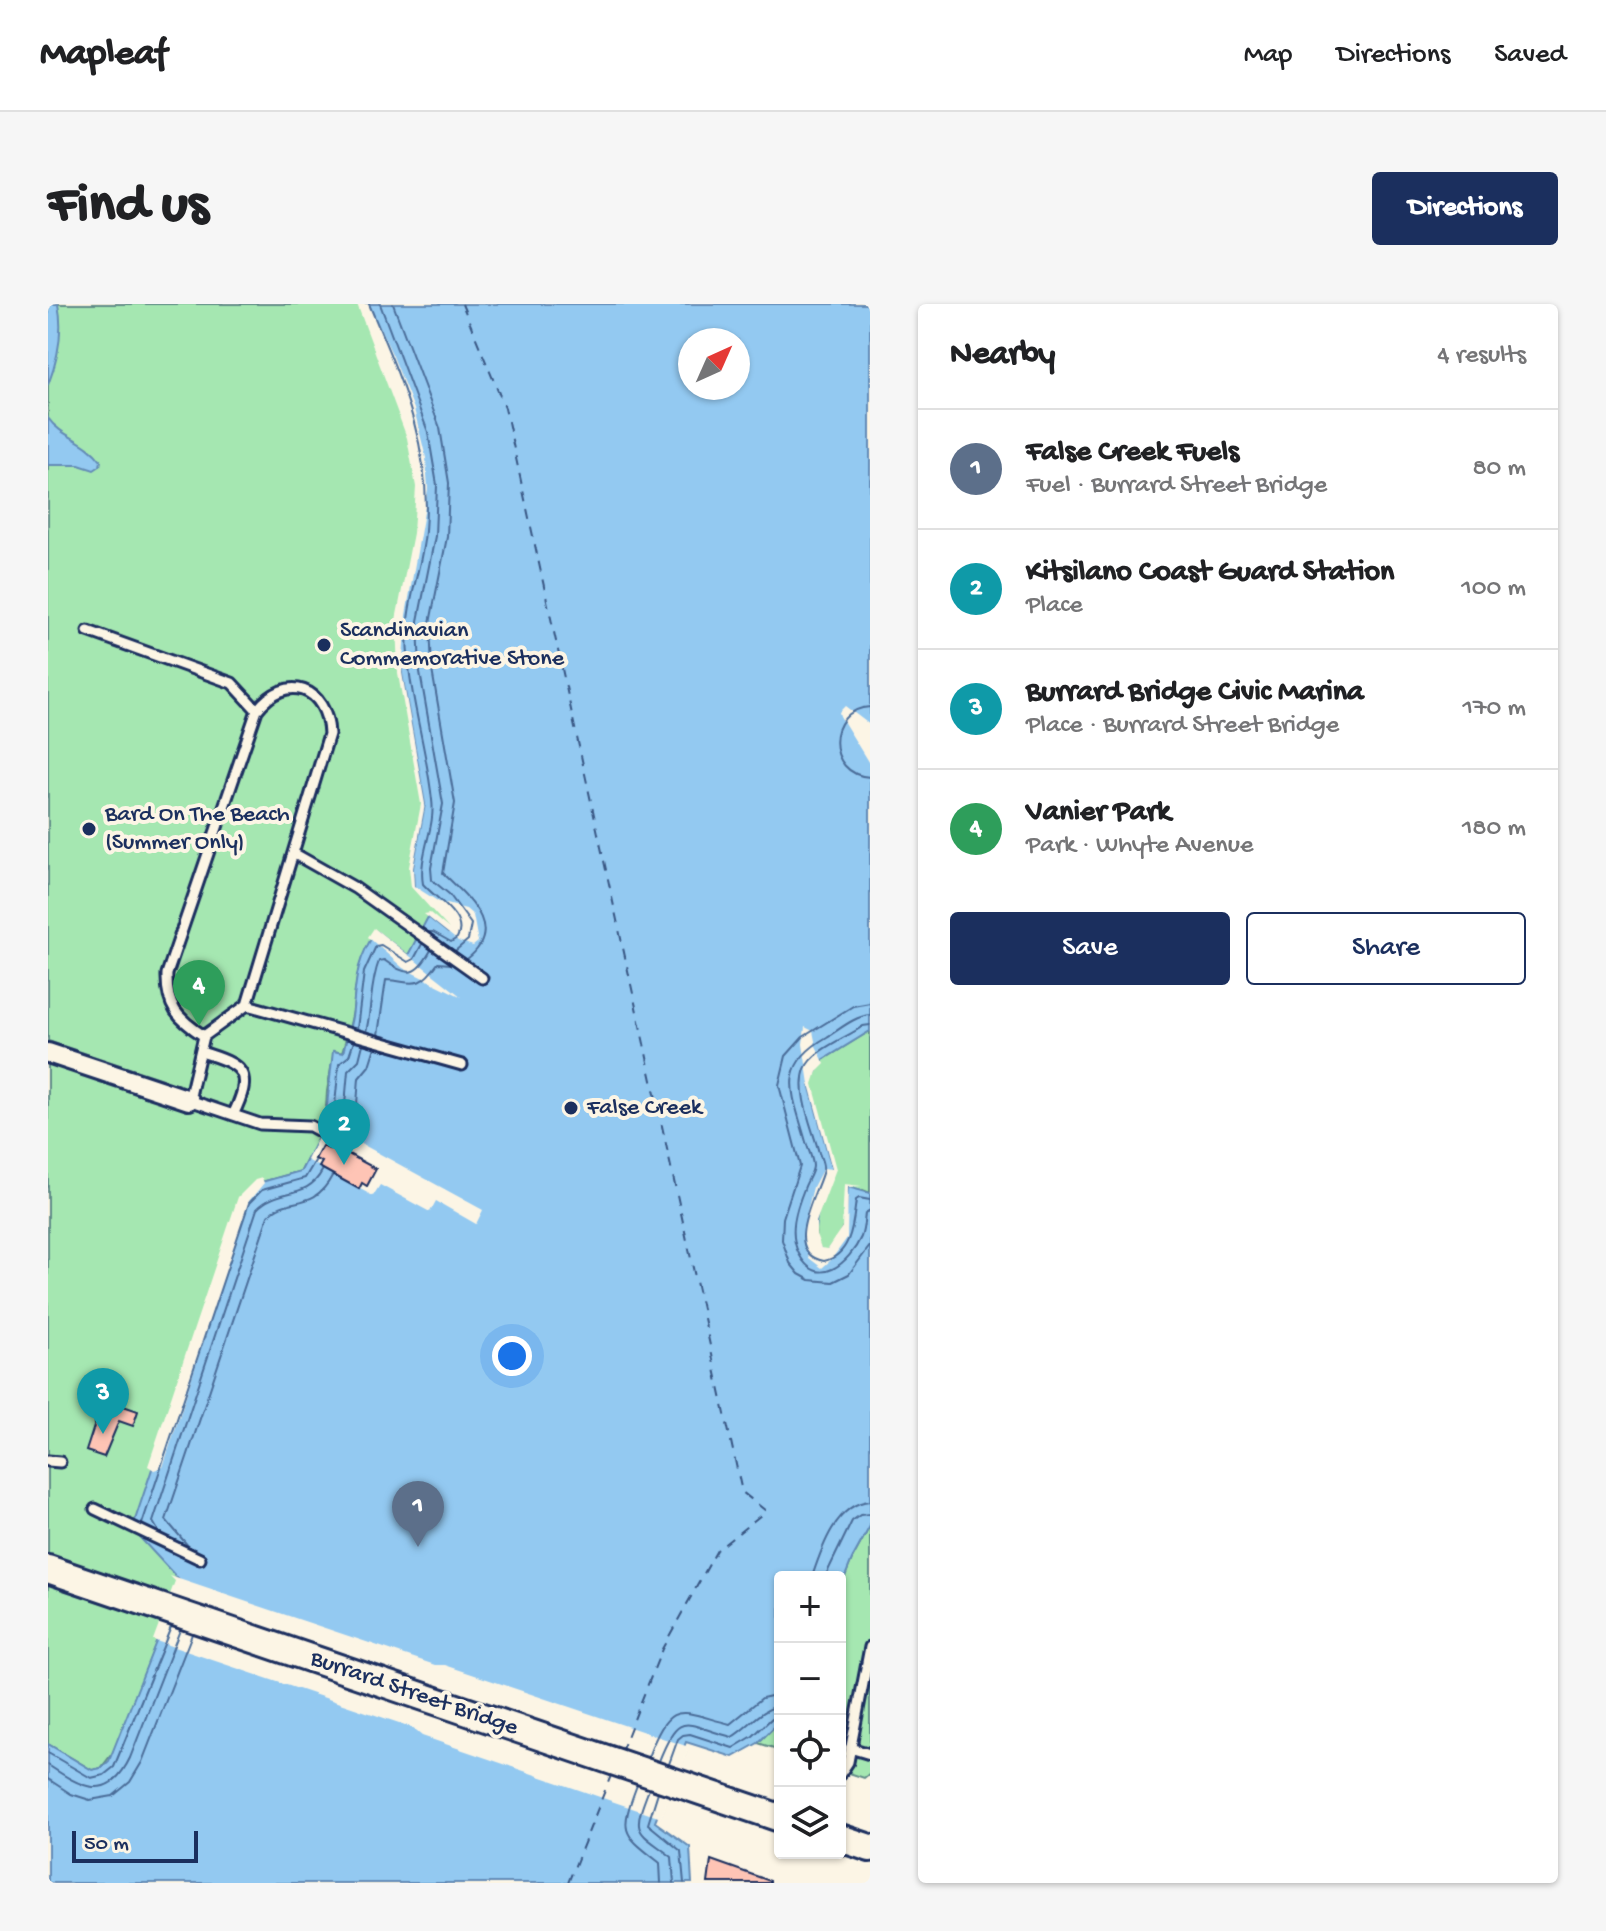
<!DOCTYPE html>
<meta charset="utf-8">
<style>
body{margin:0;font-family:"Gochi Hand",sans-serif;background:#f6f6f6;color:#202124}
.controls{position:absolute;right:24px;bottom:24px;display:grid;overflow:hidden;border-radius:8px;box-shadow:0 2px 6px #0004}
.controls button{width:72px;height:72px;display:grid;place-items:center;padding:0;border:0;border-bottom:2px solid #e0e0e0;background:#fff;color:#202124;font:40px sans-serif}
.compass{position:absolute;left:630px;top:24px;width:72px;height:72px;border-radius:50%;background:#fff;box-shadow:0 2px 6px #0004;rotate:45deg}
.scale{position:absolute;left:24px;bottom:20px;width:126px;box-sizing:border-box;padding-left:8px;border:4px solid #1b2f5e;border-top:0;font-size:22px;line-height:28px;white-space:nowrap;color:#1b2f5e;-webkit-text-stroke:6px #fcf5e5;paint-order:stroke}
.you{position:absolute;left:464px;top:1052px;width:28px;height:28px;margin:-20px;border:6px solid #fff;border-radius:50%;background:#1a73e8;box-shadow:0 0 0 12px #1a73e833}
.badge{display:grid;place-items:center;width:52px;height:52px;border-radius:50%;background:#1b2f5e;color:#fff;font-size:26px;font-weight:700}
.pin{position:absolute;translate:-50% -66px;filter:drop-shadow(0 2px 4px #0008)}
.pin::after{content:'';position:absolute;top:42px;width:28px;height:24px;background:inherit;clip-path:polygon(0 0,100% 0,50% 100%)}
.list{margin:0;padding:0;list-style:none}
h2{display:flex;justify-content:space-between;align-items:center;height:104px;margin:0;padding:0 32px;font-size:34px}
h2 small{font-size:26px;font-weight:400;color:#757577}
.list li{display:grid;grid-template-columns:52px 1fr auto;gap:24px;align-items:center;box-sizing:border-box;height:120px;padding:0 32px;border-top:2px solid #e0e0e0}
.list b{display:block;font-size:30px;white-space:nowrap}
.list p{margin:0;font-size:26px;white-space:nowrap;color:#757577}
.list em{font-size:26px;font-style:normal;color:#757577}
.actions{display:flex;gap:16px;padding:24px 32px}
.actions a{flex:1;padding:18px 0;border:2px solid #1b2f5e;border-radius:8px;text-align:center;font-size:28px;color:#1b2f5e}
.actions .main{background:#1b2f5e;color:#fff}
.icon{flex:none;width:44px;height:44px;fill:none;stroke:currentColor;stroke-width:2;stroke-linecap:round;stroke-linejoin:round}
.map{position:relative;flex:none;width:822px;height:1579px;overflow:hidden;border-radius:8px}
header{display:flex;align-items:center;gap:48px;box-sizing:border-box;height:112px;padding:0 40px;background:#fff;border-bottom:2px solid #e0e0e0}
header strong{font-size:38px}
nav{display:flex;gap:44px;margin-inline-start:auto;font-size:28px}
.intro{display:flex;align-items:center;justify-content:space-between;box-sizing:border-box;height:192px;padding:0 48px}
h1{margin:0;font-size:56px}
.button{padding:20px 36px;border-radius:8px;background:#1b2f5e;color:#fff;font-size:28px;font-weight:700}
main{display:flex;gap:48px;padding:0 48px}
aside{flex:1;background:#fff;border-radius:8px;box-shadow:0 2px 6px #0004}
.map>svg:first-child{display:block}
.green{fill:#a5e7b1;stroke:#608b88;stroke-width:2}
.water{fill:#93c9f1;stroke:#638bb6;stroke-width:2;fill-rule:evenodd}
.pier{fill:#fcf5e5}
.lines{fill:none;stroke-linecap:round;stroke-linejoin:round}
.shore{stroke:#4b6d99;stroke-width:2}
.ferry{stroke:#395683;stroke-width:2;stroke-dasharray:10 8;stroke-linecap:butt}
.building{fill:#fec4b5;stroke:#1b2f5e;stroke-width:2}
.lane-casing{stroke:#1b2f5e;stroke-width:15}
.street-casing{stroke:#1b2f5e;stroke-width:24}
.secondary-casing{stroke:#1b2f5e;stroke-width:32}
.lane{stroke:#fcf5e5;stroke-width:9}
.street{stroke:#fcf5e5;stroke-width:18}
.secondary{stroke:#fcf5e5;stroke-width:26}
.poi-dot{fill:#1b2f5e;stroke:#fcf5e5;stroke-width:3}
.labels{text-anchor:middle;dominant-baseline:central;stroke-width:8;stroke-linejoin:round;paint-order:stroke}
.poi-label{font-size:24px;fill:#1b2f5e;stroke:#fcf5e5;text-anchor:start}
.street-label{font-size:24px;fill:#1b2f5e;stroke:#fcf5e5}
</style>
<header>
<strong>Mapleaf</strong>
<nav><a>Map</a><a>Directions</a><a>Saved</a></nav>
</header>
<div class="intro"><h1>Find us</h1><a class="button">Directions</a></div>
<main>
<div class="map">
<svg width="822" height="1579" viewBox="0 0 822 1579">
<rect width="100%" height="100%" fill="#fcf5e5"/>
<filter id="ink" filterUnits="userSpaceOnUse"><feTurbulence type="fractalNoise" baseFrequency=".0125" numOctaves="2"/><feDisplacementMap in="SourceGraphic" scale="16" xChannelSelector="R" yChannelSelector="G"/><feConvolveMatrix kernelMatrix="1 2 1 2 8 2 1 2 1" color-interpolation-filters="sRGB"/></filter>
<g filter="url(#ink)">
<path class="green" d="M0,0H313L363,133L372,183L406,625L359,651L328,628C310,654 308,675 305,706C303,720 298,735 294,749L286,747L279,787L277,820L253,867L210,879L132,1277L66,1447L53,1464L44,1466L0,1440V758L115,796L117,776L0,737Z
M822,727V889L815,886L781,948L768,944L761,780L775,756Z
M822,1222V1469L816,1474L792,1466V1285L804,1255Z
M732,1417V1446L710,1439Z"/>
<path class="water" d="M0,0H10C16,28 10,55 0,81Z
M313,0H822V429L818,434L822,450V727L775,756L761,780L784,865L773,890L765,937L777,949L797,924L800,883L822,889V1222L804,1255L792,1285V1273H732V1417L710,1439L685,1453L638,1438L607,1518L642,1543L644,1579H0V1440L44,1466L53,1464L61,1457L132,1277L84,1225L194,895L210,879L253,867L277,820L285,747L295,749C298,735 304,720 305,705C308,673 309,655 328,627L360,651L380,613L400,629L405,627L366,583L365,564L377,500L354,370L352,316L369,230L372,183L363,133ZM642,36H690V84H642Z
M0,114C13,133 38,136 53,157L52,162L46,166L31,161H0Z"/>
<path class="pier" d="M309,0H321L345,52L366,105L378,154L380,185L358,311L354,369L377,500L365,564L366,582L391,598L418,605L425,611L430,638L425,642L410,637L376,610L382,609L401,625L363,583L361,563L373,500L350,370L348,316L365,229L368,183L359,134Z
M797,402L822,421V461L792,412L791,408Z
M326,624L414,693L355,664L320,633Z
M757,723L765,727L768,742L777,760L769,768L765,780L788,865L768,918V930L773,944L779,945L794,923L796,880L814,882L800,883L799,934L783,956L774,964L761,954L756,936V920L765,883L775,864L784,865L761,780L755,740Z
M277,820L435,906L428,920L388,897L382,908L332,881L325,892L259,856Z
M214,874L216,879L201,897L115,1163L106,1166L100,1162L190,893L207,876Z
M122,1272L387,1361H397L641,1443L613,1514L374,1432L363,1423L105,1336L127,1277Z"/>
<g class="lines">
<path class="shore" d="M321,0C353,76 384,142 377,227C375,257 363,286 360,316C355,376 378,437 384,496C388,524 370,551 375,580C387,594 421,614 409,634L403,638L385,628H381
M332,0L380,128L389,181L387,232L370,317L372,368L395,500L383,564L384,576L401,590L423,620L420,636L407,647
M345,0L392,124L401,179L399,233L382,319L384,366L407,499L395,569C418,592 459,624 419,655
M822,403C777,405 777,471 822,473
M822,699L805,702L755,733L738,752L731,781L752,862L735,914L734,936L742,959L751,970L762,976L785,978L801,970L822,942
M822,711C807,712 792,725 779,733C727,763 745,790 758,838C760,845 765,855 765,862C765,869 758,878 756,885C748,905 740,929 751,950C770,987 802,958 813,933C816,925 816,917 817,909L822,906
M822,721L815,722C799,734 765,745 757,765C748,789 765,825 771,849C773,854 776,861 775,866C770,888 732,949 776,957C804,951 805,918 808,896L811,894L822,896
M309,725L316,668L328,642L333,641L360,658L366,655L374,640
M318,728C324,704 322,680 331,657L336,656C360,674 369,672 383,646
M330,731L338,676C364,677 370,688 390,659L403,660
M287,840L295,823L300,767L311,756L315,740
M276,841L285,821L291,760L301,752L306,737
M298,846L307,826L311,774L321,762L327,743
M94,1220L201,899L214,886L257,874L267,857
M111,1228L105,1218L209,905C230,883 259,896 274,867
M141,1243L118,1216L220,912C239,890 265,909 284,872
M764,1273C773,1246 788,1199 822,1197
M777,1273L804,1217L812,1211L822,1210
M0,1449L43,1474L56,1471L66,1463L123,1323
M600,1453C623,1394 630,1407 682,1420L714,1394L732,1390
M611,1457C632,1403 638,1422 684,1433C700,1424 713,1404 732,1402
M621,1460L630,1435L635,1431L642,1430L685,1444L705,1432L724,1414L732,1412
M0,1461C33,1483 60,1500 82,1454L132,1326
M0,1475L23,1490L42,1496L65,1492L82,1478L94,1458L144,1330
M589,1481C571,1529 574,1529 612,1559L613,1579
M601,1485C583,1531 588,1525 624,1553L626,1579
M610,1488L600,1520L633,1547L636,1579"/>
<path class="ferry" d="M414,0L457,104L694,1188L718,1207L669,1246L614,1345L573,1448
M520,1579L564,1469"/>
</g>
<path class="building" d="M284,841L328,865L319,882L314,879L311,885L271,863L274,858L267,855L274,842L281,845Z
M58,1096L90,1107L85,1122L71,1117L56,1153L38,1147L54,1098L58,1099Z
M663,1556L722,1577V1579H660Z"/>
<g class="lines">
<g class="lane-casing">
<path id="lane" d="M40,327L184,379L209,406
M245,549L307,584L434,674
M199,701L414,761
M156,732C130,715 118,703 119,670L209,406C239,368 279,383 281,430L199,701L156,732L141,796L212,820L262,822L273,828
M153,748C196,761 206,768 185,811
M0,1157L12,1158
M47,1205L152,1255
M802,1444L822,1450
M792,1470L800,1458L822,1343"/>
</g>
<g class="street-casing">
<path id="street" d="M0,749L141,796"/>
</g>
<g class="secondary-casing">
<path id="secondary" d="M0,1265L732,1514
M792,1534L822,1544"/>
</g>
<use href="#lane" class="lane"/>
<use href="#street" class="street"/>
<use href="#secondary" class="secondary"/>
</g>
</g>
<g class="poi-dot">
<circle cx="276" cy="341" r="8"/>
<circle cx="41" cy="525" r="8"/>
<circle cx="523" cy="804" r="8"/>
</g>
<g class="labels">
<g class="poi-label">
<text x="292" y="327">Scandinavian<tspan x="292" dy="28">Commemorative Stone</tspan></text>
<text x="57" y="511">Bard On The Beach<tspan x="57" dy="28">(Summer Only)</tspan></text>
<text x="539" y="804">False Creek</text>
</g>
<g class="street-label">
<text transform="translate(366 1390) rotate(19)">Burrard Street Bridge</text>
</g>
</g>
</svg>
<div class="controls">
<button>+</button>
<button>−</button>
<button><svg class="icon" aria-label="locate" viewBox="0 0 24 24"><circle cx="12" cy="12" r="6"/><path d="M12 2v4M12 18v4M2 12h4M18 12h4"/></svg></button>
<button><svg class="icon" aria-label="layers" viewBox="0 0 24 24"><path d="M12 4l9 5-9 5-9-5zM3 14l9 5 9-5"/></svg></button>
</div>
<svg class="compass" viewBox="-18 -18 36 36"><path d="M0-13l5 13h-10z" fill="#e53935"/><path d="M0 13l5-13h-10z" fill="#757577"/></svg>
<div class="scale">50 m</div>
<div class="you"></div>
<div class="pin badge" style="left:370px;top:1243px;background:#5c6f8a">1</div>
<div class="pin badge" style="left:296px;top:861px;background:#0f9aa8">2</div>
<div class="pin badge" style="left:55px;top:1130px;background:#0f9aa8">3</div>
<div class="pin badge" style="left:151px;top:722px;background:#2e9e5b">4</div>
</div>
<aside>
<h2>Nearby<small>4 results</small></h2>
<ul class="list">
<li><span class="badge" style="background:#5c6f8a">1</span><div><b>False Creek Fuels</b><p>Fuel · Burrard Street Bridge</p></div><em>80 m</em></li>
<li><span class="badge" style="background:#0f9aa8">2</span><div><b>Kitsilano Coast Guard Station</b><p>Place</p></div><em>100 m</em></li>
<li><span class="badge" style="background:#0f9aa8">3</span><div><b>Burrard Bridge Civic Marina</b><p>Place · Burrard Street Bridge</p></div><em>170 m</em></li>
<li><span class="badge" style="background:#2e9e5b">4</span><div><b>Vanier Park</b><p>Park · Whyte Avenue</p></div><em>180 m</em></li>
</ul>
<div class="actions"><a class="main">Save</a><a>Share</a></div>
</aside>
</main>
